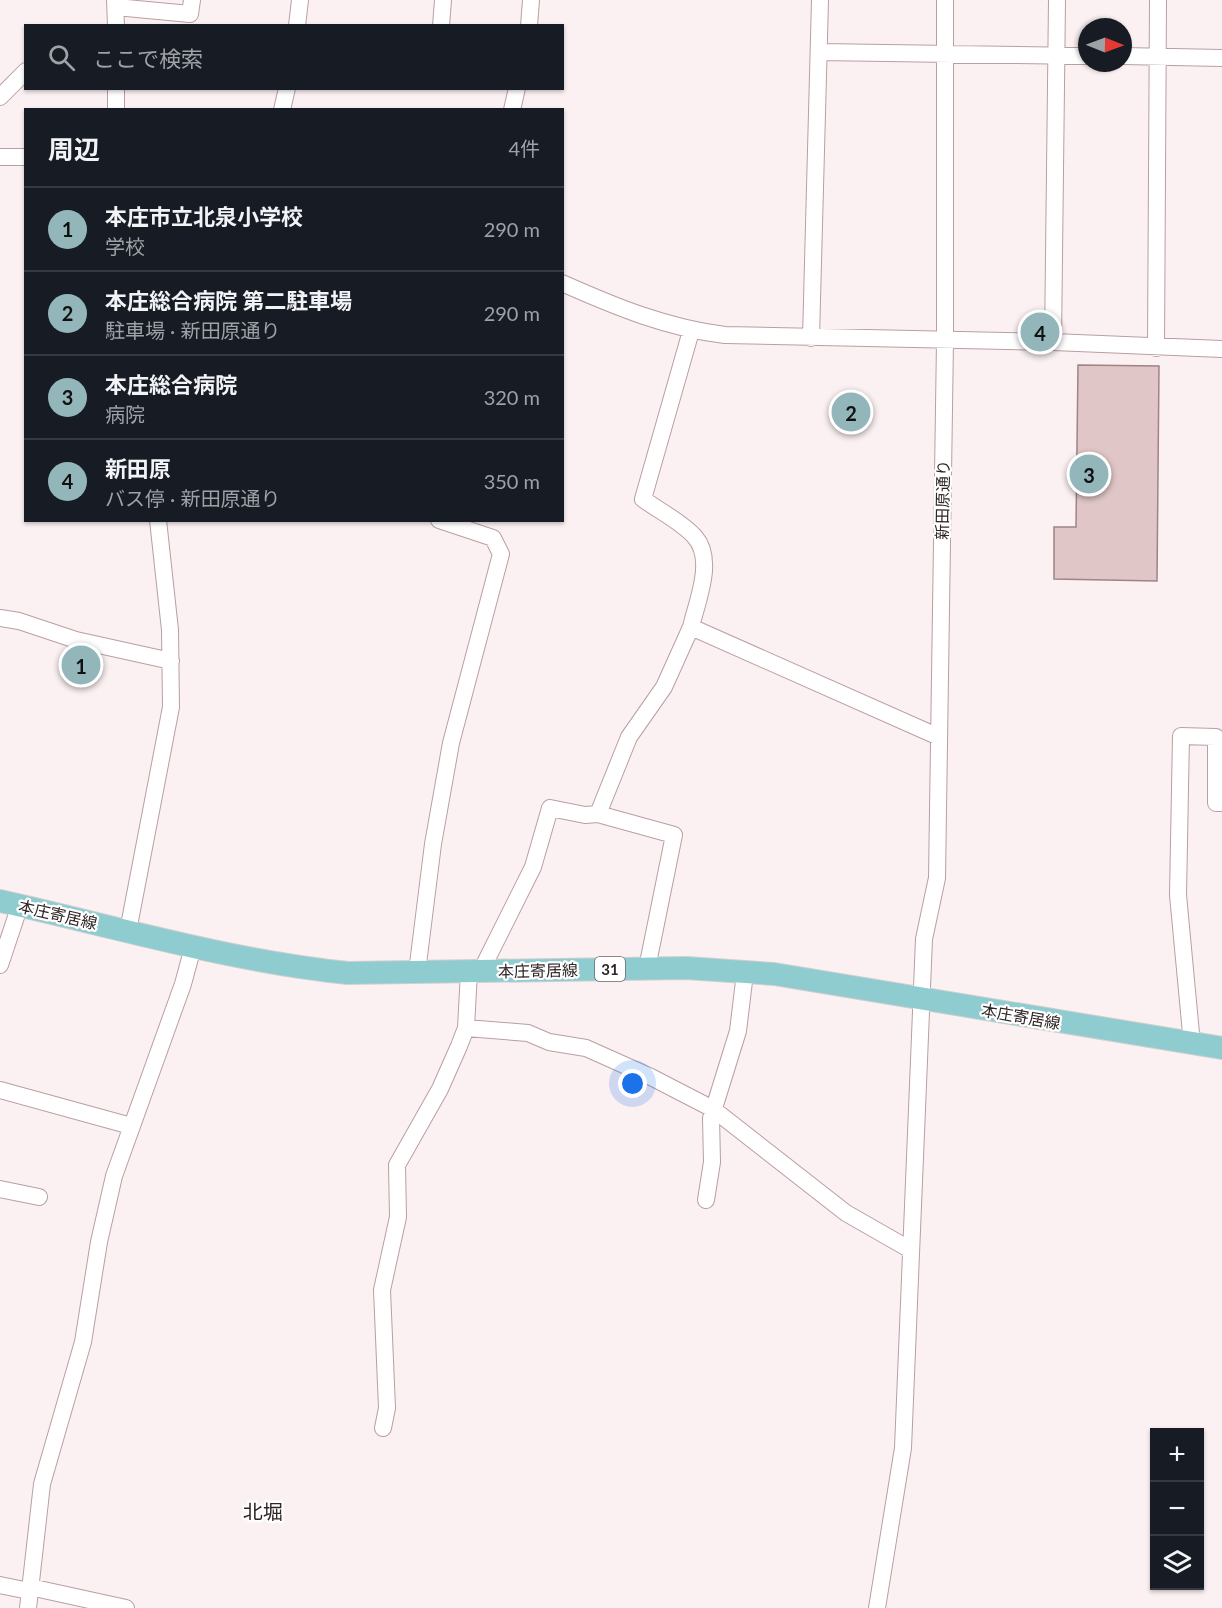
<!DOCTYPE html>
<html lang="ja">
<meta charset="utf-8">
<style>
body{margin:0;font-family:Lato,"Noto Sans JP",sans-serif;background:#242831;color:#f1f3f6}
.controls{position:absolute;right:18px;bottom:18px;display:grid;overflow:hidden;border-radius:0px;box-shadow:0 2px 4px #0004}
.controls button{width:54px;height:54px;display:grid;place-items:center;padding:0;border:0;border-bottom:2px solid #363941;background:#171b24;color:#f1f3f6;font:30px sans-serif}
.compass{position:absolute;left:1078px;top:18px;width:54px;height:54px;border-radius:50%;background:#171b24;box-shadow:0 2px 4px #0004;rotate:91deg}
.you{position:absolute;left:633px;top:1084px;width:21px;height:21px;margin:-15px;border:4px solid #fff;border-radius:50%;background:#1a73e8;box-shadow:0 0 0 9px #1a73e833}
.badge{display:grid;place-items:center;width:39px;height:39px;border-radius:50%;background:#93b6ba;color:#111;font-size:20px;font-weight:700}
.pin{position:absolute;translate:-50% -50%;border:3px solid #fff;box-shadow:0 2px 6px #0006}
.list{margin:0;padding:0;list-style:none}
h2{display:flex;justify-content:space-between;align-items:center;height:78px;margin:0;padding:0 24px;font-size:26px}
h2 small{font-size:20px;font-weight:400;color:#9ea1a6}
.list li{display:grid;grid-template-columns:39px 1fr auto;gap:18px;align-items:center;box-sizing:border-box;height:84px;padding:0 24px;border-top:2px solid #363941}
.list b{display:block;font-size:22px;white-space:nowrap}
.list p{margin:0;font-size:20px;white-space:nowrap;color:#9ea1a6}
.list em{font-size:20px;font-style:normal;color:#9ea1a6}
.icon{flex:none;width:33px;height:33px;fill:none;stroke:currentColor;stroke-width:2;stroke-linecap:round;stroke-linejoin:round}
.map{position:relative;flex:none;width:1222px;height:1608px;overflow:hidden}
.search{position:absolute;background:#171b24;box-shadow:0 2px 4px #0004;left:24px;top:24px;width:540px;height:66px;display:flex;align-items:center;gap:15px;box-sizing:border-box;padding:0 21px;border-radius:0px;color:#9ea1a6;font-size:22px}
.panel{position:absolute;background:#171b24;box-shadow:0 2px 4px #0004;left:24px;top:108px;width:540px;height:414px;border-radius:0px}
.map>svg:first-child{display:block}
.building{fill:#e1c6c7;stroke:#9e8486;stroke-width:1.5}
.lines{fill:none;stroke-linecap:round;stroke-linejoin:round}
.minor-casing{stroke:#b99fa1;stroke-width:18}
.major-casing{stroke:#d1cfcf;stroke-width:24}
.minor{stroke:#fff;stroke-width:16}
.major{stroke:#8eccd0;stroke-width:22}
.labels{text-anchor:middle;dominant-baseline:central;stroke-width:4.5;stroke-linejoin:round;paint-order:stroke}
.shield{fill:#fff;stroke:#6d6667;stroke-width:1.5}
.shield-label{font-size:15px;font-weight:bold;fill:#2f2526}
.street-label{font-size:16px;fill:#2f2526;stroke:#fff}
.quarter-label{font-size:20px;fill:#2f2526;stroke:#fff}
</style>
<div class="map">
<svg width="1222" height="1608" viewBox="0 0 1222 1608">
<rect width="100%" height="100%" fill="#fcf1f2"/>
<path class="building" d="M1078,365L1159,366L1157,581L1054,579V527H1076Z"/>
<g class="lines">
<g class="minor-casing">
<path id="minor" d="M115,0L116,26
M116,7L190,14L192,0
M297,26L300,0
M441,26L443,0
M529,26L531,0
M820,52L1087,56
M1123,56L1222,58
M116,88V110
M0,97L26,71
M282,110L287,88
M512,110L517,88
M0,157H26
M562,283C616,307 667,328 725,335L1053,342L1222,349
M691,331L643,499C659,511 682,522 695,537C715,560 697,601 691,627L939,737
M811,338L820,0
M1053,342L1057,0
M1156,348L1158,0
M0,618L19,621L76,640L171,661
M128,931L171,707L170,630L158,520
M0,965L20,905
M647,968L674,835L598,814L629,737L664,687L691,627
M481,971L533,867L550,808L585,815L598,814
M417,972L433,844L451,743L501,554L493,538L439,520
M466,1028L528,1033L549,1042L586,1048L651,1077L713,1109L846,1213L909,1249
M1192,1044L1178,895L1181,736L1216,737V803H1222
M0,1090L131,1126
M0,1189L39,1197
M706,1200L712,1162L711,1118L738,1031L745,973
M383,1428L387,1408L382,1290L398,1217L397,1165L440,1089L459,1046L466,1028L469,971
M0,1585L29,1591
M30,1587L126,1608
M28,1608L42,1484L83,1342L99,1242L114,1176L183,984L193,947
M877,1608L903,1448L924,939L937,878L945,341V0"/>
</g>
<g class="major-casing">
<path id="major" d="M0,901C116,927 230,961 348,973L686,968L774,974L1222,1048"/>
</g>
<use href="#minor" class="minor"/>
<use href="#major" class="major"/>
</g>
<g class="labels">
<rect class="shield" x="595" y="957" width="30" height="24" rx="4.5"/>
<g class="shield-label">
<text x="610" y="969">31</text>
</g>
<g class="street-label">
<text transform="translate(942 500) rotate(-89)">新田原通り</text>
<text transform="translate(58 914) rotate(13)">本庄寄居線</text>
<text transform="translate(538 970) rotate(-1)">本庄寄居線</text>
<text transform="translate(1021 1016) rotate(10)">本庄寄居線</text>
</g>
<g class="quarter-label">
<text x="263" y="1511">北堀</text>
</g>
</g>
</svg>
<div class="controls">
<button>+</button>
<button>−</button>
<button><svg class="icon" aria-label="layers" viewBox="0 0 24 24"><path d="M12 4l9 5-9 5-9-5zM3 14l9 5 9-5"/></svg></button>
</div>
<svg class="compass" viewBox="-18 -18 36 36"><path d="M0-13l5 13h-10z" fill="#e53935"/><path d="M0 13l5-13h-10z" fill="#9ea1a6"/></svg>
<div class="you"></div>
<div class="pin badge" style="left:81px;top:665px">1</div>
<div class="pin badge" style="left:851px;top:412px">2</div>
<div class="pin badge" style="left:1089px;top:474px">3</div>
<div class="pin badge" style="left:1040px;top:332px">4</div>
<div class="search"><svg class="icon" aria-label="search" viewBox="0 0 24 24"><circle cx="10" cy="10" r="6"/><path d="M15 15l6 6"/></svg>ここで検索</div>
<section class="panel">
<h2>周辺<small>4件</small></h2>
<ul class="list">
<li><span class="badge">1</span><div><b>本庄市立北泉小学校</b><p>学校</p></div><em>290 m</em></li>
<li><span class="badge">2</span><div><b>本庄総合病院 第二駐車場</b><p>駐車場 · 新田原通り</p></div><em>290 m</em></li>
<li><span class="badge">3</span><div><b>本庄総合病院</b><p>病院</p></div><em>320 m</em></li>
<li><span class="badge">4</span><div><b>新田原</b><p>バス停 · 新田原通り</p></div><em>350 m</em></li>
</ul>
</section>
</div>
